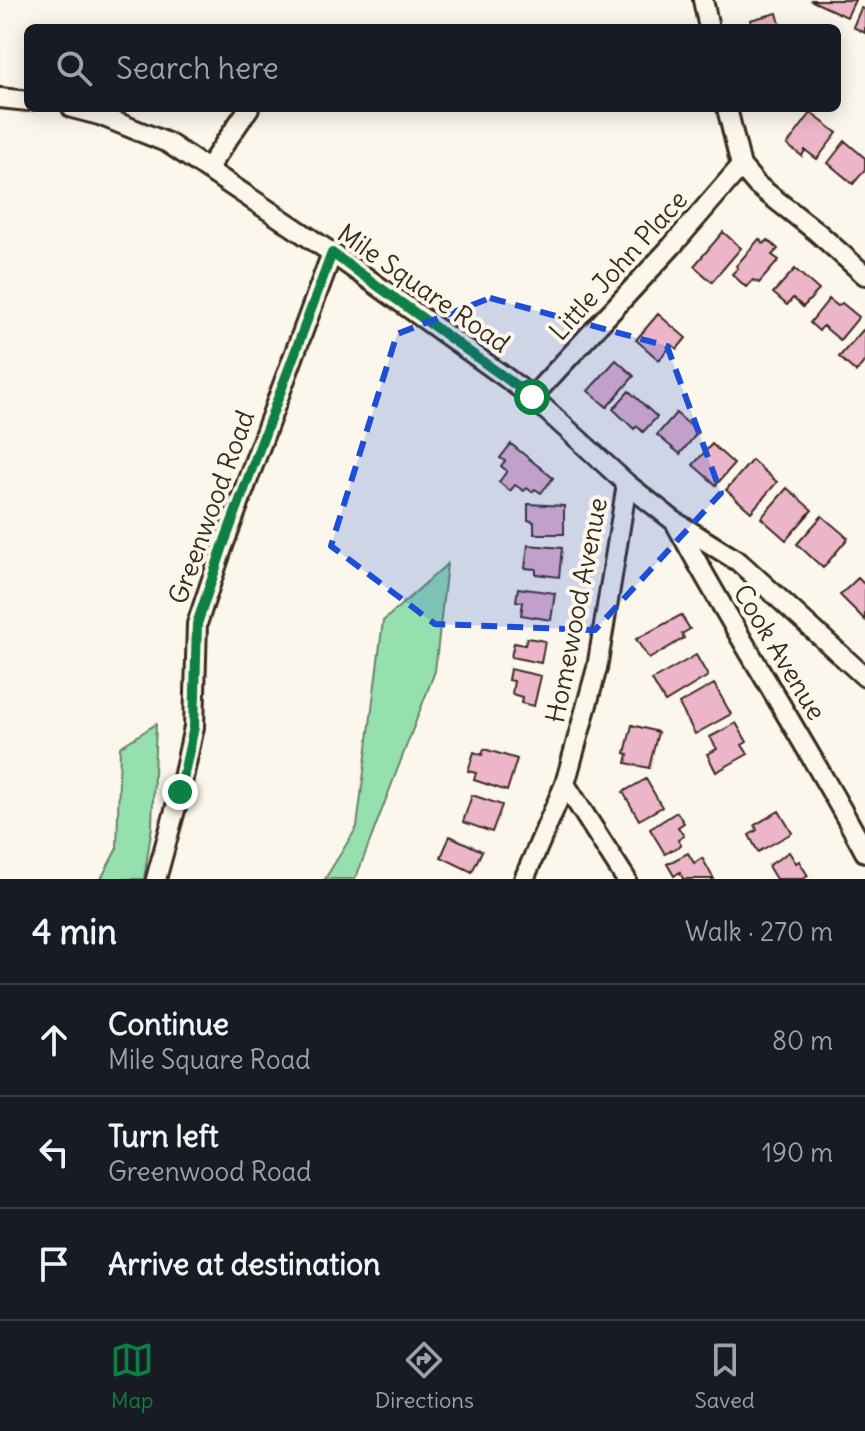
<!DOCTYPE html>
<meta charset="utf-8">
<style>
body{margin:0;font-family:Delius,sans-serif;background:#242831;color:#f1f3f6}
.stop{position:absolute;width:24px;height:24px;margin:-18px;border:6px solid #0b8043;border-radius:50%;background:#fff}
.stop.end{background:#0b8043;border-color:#fff;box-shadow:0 2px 8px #0008}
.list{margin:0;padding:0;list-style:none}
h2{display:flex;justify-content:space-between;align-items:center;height:104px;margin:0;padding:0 32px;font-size:34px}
h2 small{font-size:26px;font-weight:400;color:#9ea1a6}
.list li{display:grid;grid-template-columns:52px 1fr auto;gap:24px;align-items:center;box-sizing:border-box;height:112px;padding:0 32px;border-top:2px solid #363941}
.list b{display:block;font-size:30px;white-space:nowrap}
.list p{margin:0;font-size:26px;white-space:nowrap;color:#9ea1a6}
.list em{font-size:26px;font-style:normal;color:#9ea1a6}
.icon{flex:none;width:44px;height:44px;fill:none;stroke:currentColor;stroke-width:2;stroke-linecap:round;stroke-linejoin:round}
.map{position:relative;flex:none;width:865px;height:879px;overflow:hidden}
.search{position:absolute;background:#171b24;box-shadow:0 4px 20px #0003;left:24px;right:24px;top:24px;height:88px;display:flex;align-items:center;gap:20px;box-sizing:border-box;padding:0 28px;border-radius:12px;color:#9ea1a6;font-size:30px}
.sheet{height:440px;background:#171b24}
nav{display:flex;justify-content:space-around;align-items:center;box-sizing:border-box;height:112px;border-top:2px solid #363941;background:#171b24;font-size:22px;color:#9ea1a6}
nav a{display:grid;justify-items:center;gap:4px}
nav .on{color:#0b8043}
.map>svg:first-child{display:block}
.green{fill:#96dfaf;stroke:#688466;stroke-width:2}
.building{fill:#ecb5ca;stroke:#3b2a1e;stroke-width:2}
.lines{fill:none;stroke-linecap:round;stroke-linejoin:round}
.minor-casing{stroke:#3b2a1e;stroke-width:24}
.minor{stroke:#fbf7ec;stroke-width:18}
.route{stroke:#0b8043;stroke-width:10}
.marked{fill:#1d4ed8;fill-opacity:0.2;stroke:#1d4ed8;stroke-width:6;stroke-dasharray:16 10;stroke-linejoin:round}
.labels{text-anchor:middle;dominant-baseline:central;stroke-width:8;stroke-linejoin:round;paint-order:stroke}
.street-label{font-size:26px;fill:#3b2a1e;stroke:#fbf7ec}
</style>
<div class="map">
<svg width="865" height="879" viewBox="0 0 865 879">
<rect width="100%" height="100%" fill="#fbf7ec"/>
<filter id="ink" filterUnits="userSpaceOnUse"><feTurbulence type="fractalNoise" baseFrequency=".0125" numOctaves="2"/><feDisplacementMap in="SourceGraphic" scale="16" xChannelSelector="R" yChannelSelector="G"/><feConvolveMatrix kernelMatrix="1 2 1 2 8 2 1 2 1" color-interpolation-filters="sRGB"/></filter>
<g filter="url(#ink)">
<path class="green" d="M447,564L435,671L357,875L354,879H325L357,827L383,621Z
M156,724L152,826L144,879H101L117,848L120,747Z"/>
<path class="building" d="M810,0H855L847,17Z
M861,8L865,10V33L853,27Z
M777,13L781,28H752L750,20Z
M811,113L837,133L817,159L805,150L802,156L787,145Z
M845,141L865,158V170L853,184L828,163Z
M723,232L741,248L712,282L694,266Z
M759,239L764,244L768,240L778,249L772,255L779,260L759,283L753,280L746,287L732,274L738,268L736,266Z
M795,269L819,290L803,307L793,298L787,305L773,293Z
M829,299L838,306L842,303L859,317L840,340L823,326L819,331L810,323Z
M658,314L686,338L677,349L672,345L659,360L636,340Z
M863,330L865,332V361L856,372L839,357Z
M616,360L634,376L607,407L588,391Z
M629,391L657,417L643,432L637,426L634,429L613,409Z
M676,413L698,432L680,454L657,435Z
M511,444L553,478L541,493L535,489L532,492L527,488L524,491L515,485L510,491L499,482L507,471L501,466L505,461L500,458Z
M712,444L734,464L716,485L693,465Z
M752,460L777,482L751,512L726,490Z
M787,488L812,510L786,540L761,518Z
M528,504L564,506V534H534V522L528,520Z
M822,516L848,538L823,568L797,544Z
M528,545L562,548L559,577L536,574V569L525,568Z
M858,578L865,585V620L840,595Z
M518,588L555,593L551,620L521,615L523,602L516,601Z
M681,615L690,629L682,634L684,638L649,659L636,639Z
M527,638L545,641L541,663L511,657L514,643L525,645Z
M696,655L708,676L665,702L652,680Z
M510,669L541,676L534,706L521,703L522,697L512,694L514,681L508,680Z
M714,684L731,714L695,734L679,704Z
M736,723L747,742L742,745L748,754L716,772L707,754L717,749L710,737Z
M632,725L658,732L649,768L626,763L628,754L625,753Z
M484,749L517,759L507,791L474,780L476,773L468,771L474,752L482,755Z
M646,779L662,807L639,820L623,792Z
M472,795L502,805L492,832L463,822Z
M779,811L792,833L758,852L749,835L757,830L755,825Z
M677,812L684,823L678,827L684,836L678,840L681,845L665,854L650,829Z
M450,836L482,851L472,872L441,857Z
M789,852L796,863L799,861L808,876L803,879H776L768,866Z
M688,853L694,863L702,858L714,879H683L680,872L674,876L667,864Z"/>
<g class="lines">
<g class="minor-casing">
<path id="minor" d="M703,0L709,28
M0,98L28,101
M72,108L99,115L168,143L332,253L505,377L532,397L627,484L674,521L739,562L865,677
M727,108L741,166L757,185L817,232L865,275
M208,168L249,108
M532,397L672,246L741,166
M675,522C735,634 805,740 865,852
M565,784L626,879
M156,879L180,792L194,727L197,624L223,546L332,253
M524,879L565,784L597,668L627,484"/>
</g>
<use href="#minor" class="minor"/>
</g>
</g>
<g class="lines" filter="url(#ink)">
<path class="route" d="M180,792L194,727L197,624L223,546L332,253L532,397"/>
</g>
<path class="marked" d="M490,298L667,346L721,493L595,630L435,624L331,546L397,334Z"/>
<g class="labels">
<g class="street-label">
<text transform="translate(618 265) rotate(-48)">Little John Place</text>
<text transform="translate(424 288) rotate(35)">Mile Square Road</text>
<text transform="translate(211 507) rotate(-70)">Greenwood Road</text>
<text transform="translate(576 610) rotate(-79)">Homewood Avenue</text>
<text transform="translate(780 652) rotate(59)">Cook Avenue</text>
</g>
</g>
</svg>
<div class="stop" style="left:532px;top:397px"></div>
<div class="stop end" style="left:180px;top:792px"></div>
<div class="search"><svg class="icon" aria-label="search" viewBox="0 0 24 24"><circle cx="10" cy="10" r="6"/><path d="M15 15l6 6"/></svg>Search here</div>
</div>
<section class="sheet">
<h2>4 min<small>Walk · 270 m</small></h2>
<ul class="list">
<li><svg class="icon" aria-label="ahead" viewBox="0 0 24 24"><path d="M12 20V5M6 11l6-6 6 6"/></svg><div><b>Continue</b><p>Mile Square Road</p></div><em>80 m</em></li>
<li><svg class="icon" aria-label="left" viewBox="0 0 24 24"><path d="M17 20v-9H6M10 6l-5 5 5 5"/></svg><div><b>Turn left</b><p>Greenwood Road</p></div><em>190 m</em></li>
<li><svg class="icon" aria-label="arrive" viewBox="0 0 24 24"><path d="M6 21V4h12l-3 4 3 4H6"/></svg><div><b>Arrive at destination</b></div></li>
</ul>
</section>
<nav>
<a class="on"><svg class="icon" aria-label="map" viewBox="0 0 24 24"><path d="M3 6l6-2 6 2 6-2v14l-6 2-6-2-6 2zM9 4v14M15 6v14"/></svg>Map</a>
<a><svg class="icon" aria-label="directions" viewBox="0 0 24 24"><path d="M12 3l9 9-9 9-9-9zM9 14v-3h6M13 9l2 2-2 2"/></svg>Directions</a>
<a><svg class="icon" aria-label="saved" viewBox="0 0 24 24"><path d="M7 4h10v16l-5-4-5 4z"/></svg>Saved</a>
</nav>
